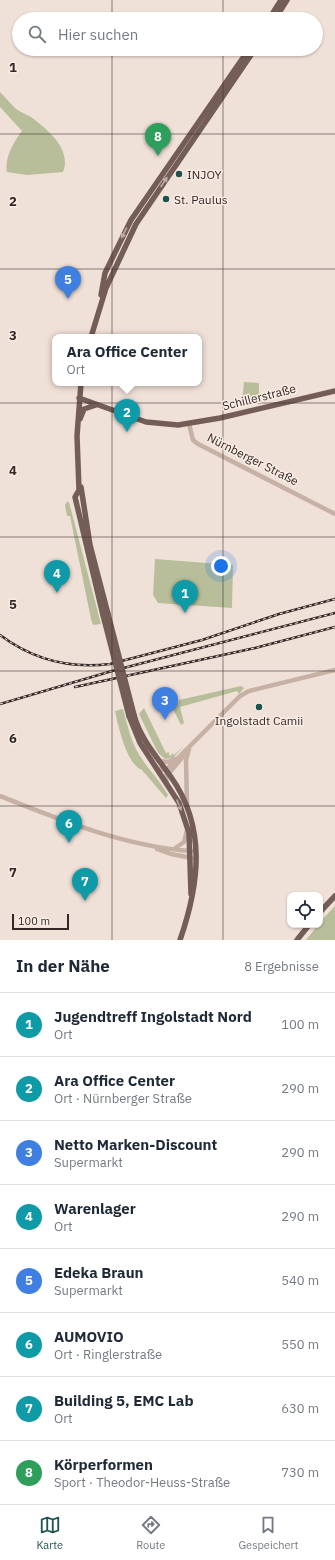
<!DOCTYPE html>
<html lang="de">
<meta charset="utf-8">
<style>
body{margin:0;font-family:"IBM Plex Sans",sans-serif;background:#f2f2f3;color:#1f2937}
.controls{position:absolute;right:12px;bottom:12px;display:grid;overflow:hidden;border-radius:8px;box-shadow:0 1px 3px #0004}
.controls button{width:36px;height:36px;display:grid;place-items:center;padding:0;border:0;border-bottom:1px solid #e0e1e3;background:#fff;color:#1f2937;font:20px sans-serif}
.scale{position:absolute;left:12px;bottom:10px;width:57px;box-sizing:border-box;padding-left:4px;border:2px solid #332826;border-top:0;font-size:11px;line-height:14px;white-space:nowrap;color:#332826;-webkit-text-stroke:3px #f8ece4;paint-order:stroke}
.you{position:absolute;left:221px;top:566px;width:14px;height:14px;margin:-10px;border:3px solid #fff;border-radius:50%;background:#1a73e8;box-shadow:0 0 0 6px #1a73e833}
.badge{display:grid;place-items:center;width:26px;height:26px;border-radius:50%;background:#1d534f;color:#fff;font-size:13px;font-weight:700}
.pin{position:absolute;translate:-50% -33px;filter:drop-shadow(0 1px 2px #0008)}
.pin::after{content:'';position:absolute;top:21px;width:14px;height:12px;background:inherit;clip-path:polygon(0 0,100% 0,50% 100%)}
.popup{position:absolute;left:52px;top:334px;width:150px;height:52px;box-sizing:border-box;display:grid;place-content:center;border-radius:8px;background:#fff;filter:drop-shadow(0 1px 3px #0005);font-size:13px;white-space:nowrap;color:#747a83}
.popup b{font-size:15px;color:#1f2937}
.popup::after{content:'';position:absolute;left:50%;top:100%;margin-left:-8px;border:8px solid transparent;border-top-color:#fff}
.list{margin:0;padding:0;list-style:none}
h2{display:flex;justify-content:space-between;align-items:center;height:52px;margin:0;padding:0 16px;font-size:17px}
h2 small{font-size:13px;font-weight:400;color:#747a83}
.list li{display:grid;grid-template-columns:26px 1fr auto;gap:12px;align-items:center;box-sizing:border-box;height:64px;padding:0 16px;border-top:1px solid #e0e1e3}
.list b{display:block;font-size:15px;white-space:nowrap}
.list p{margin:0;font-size:13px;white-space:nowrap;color:#747a83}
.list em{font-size:13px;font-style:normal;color:#747a83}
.icon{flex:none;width:22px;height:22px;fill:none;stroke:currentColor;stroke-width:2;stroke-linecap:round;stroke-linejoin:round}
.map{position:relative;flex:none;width:335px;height:940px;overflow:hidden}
.search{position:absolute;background:#fff;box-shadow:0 1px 3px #0004;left:12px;right:12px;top:12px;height:44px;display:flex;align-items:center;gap:10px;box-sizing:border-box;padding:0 14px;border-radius:22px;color:#747a83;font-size:15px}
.sheet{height:564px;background:#fff}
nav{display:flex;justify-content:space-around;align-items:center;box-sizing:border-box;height:56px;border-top:1px solid #e0e1e3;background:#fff;font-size:11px;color:#747a83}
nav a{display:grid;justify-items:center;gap:2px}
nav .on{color:#1d534f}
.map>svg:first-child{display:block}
.green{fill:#b7be99}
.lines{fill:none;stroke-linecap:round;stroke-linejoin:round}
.minor{stroke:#c7b0a4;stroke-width:4.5}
.major{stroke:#755d57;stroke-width:5.5}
.rail-casing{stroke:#332826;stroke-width:2.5}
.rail{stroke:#f8ece4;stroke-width:1;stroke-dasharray:3;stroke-linecap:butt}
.major-bridge{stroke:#755d57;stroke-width:5.5}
.oneway{fill:#bdaca5}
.grid{fill:none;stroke:#332826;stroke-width:1;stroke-opacity:0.55}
.poi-dot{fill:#1d534f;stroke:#f8ece4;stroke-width:1.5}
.labels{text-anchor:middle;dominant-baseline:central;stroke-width:3;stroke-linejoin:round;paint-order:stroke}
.poi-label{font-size:12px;fill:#332826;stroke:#f8ece4;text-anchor:start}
.street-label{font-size:12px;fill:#332826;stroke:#f8ece4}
.grid-label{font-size:13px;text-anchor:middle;font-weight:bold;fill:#332826;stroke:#f8ece4;stroke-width:3;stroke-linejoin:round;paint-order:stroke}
</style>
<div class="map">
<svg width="335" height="940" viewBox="0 0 335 940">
<rect width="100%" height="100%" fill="#f0e1d8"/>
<path class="green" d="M0,92C5,97 10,103 15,108C20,112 26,114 31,117C48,130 72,149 63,172L27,175L7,172C4,159 14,141 22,131L0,107Z
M244,382L259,383V399L242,402Z
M67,502H69L101,624L93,625L91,619L70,516H67L65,505Z
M155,559L233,565L232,608L158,603L153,595Z
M241,686L244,688L239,694L237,691L180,707L184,723L181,725L172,707L178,704L179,700Z
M144,708L166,753L169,752V755L171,756L172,753L174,755L184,746L173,758L165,759L158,753L139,714Z
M123,709C127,723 130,738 137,751C145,766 159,779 168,795L166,798L142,770C127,765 118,726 115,711Z
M335,906V940H306L318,925H320V922Z"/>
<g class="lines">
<path class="minor" d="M189,424L193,440L198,444L335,514
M159,761L168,762L175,759
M157,769L171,771L185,754
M167,783L166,776L168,768L240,696L249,691L335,670
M0,796C60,820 127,847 192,851
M187,805L186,760L189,749
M157,849L171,854L192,858
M174,849L184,842L187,830"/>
<path class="major" d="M269,19L281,0
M275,19L287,0
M101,295L105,273L131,220L249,49
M91,337L106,288L136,224L255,49
M81,383L77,436L79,490L75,497L103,615
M79,398L146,422L178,425L220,418L335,391
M80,419L84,409L96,405
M81,487L90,545L108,614
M134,715C141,740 157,757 171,777C207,828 199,885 180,940
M129,716L140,743L179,803L189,833L191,894
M320,912L335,896
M297,940L309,925"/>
<g class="rail-casing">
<path id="rail" d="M0,635C32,659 70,669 110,664L202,640L279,614L335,599
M75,687L255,648L335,627
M0,704L112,671L335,613"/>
</g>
<use href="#rail" class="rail"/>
<path class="major-bridge" d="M108,614L134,715
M103,615L129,716"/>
</g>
<defs><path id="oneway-solid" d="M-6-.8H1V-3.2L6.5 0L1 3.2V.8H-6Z"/></defs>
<g class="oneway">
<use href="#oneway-solid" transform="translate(164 182) rotate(-56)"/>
<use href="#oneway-solid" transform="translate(124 233) rotate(118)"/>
<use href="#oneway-solid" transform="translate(179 805) rotate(68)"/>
</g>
<path class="grid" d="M112,0V19M223,0V19M112,49V940M223,49V940M0,134H335M0,269H335M0,403H335M0,537H335M0,671H335M0,806H335"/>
<g class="poi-dot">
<circle cx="179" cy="174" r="4"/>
<circle cx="166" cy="199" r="4"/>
<circle cx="259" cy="707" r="4"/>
</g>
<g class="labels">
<g class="poi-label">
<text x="187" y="174">INJOY</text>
<text x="174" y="199">St. Paulus</text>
<text x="259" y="720" text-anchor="middle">Ingolstadt Camii</text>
</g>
<g class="street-label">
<text transform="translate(259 397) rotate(-14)">Schillerstraße</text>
<text transform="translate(253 459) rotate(27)">Nürnberger Straße</text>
</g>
</g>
<g class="grid-label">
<text x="13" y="72">1</text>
<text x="13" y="206">2</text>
<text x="13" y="340">3</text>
<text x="13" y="475">4</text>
<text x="13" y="609">5</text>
<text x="13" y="743">6</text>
<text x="13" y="877">7</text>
</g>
</svg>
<div class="controls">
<button><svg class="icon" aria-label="locate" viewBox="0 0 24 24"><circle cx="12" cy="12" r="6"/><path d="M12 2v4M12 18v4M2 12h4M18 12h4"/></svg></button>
</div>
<div class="scale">100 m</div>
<div class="you"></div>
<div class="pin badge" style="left:185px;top:613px;background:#0f9aa8">1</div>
<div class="pin badge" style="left:127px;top:432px;background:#0f9aa8">2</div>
<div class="popup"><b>Ara Office Center</b>Ort</div>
<div class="pin badge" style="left:165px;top:720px;background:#3f7fe0">3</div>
<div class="pin badge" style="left:57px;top:593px;background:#0f9aa8">4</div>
<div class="pin badge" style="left:68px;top:299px;background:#3f7fe0">5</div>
<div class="pin badge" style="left:69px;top:843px;background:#0f9aa8">6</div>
<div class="pin badge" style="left:85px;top:901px;background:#0f9aa8">7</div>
<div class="pin badge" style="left:158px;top:156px;background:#2e9e5b">8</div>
<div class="search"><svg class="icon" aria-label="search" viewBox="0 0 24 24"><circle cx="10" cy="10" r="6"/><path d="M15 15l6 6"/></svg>Hier suchen</div>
</div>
<section class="sheet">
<h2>In der Nähe<small>8 Ergebnisse</small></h2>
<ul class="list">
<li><span class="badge" style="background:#0f9aa8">1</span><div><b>Jugendtreff Ingolstadt Nord</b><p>Ort</p></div><em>100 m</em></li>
<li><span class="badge" style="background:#0f9aa8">2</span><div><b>Ara Office Center</b><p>Ort · Nürnberger Straße</p></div><em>290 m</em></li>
<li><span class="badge" style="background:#3f7fe0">3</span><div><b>Netto Marken-Discount</b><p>Supermarkt</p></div><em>290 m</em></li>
<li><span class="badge" style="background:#0f9aa8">4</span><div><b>Warenlager</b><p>Ort</p></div><em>290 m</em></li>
<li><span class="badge" style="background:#3f7fe0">5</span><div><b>Edeka Braun</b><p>Supermarkt</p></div><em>540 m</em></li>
<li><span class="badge" style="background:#0f9aa8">6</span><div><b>AUMOVIO</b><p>Ort · Ringlerstraße</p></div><em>550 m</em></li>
<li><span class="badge" style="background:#0f9aa8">7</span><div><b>Building 5, EMC Lab</b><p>Ort</p></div><em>630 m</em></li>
<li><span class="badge" style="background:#2e9e5b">8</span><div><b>Körperformen</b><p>Sport · Theodor-Heuss-Straße</p></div><em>730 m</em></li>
</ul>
</section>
<nav>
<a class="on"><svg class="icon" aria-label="map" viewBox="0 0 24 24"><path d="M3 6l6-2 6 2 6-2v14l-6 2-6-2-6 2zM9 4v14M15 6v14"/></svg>Karte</a>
<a><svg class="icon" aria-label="directions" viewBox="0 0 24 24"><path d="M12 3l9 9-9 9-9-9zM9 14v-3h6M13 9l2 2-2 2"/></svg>Route</a>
<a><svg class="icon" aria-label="saved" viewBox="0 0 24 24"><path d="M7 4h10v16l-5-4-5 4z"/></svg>Gespeichert</a>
</nav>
